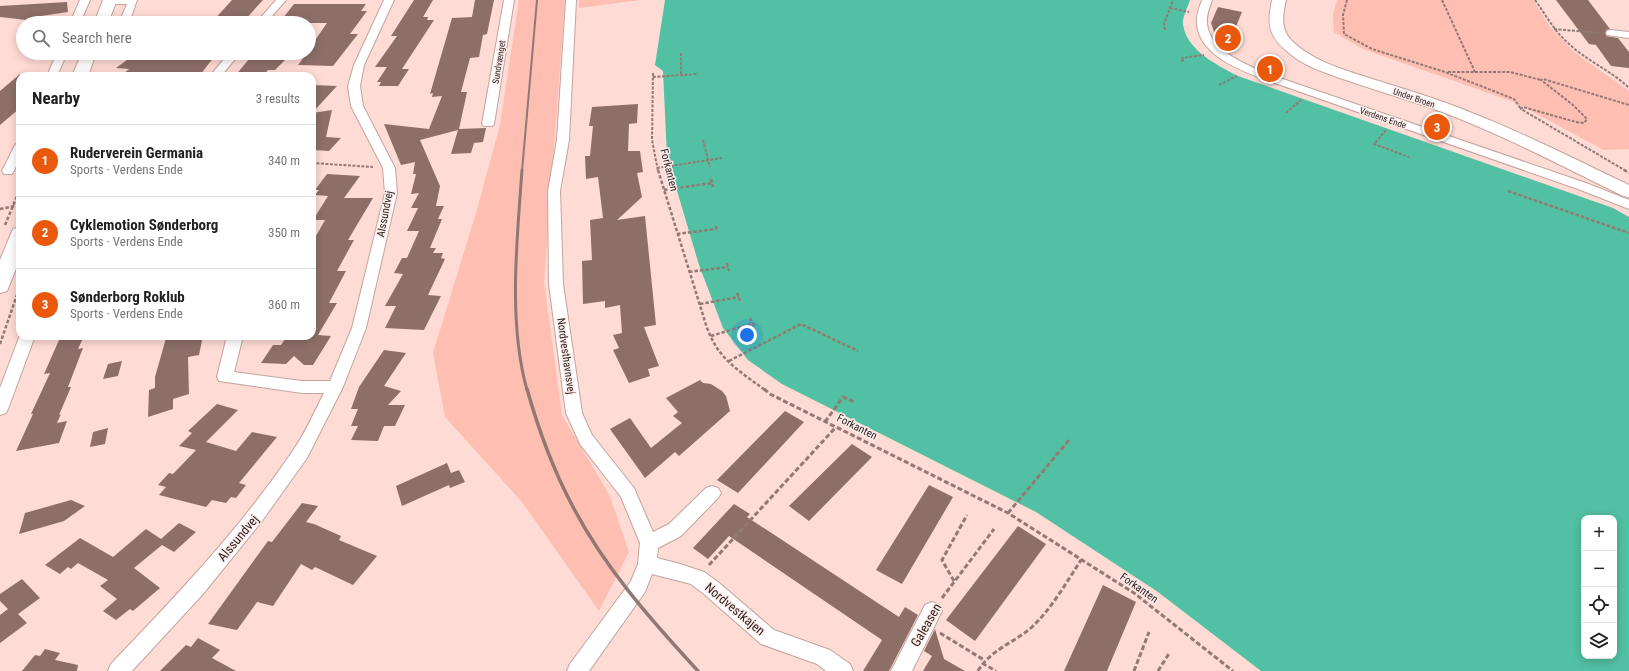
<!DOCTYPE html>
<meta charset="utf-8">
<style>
body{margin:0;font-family:"Roboto Condensed",sans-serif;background:#f2f2f2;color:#222}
.controls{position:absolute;right:12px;bottom:12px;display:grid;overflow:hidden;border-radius:8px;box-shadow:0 2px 10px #0003}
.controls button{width:36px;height:36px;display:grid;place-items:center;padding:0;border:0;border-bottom:1px solid #e0e0e0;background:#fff;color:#222;font:20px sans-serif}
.you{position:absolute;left:747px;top:335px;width:14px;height:14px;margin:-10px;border:3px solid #fff;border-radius:50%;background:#1a73e8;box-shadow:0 0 0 6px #1a73e833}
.badge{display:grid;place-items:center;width:26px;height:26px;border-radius:50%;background:#ea580c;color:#fff;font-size:13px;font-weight:700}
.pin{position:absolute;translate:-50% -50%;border:2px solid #fff;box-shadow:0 1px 4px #0006}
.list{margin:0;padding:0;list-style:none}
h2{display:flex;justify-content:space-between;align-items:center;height:52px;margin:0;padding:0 16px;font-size:17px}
h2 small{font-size:13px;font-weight:400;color:#767676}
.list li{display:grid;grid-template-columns:26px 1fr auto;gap:12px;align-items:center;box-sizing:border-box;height:72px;padding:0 16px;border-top:1px solid #e0e0e0}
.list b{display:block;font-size:15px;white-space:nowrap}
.list p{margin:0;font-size:13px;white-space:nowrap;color:#767676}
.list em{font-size:13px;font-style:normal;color:#767676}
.icon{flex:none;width:22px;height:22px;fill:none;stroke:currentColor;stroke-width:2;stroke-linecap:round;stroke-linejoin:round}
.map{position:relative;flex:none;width:1629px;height:671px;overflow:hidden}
.search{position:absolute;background:#fff;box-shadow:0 2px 10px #0003;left:16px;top:16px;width:300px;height:44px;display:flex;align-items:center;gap:10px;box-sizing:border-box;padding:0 14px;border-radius:22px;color:#767676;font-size:15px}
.panel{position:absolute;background:#fff;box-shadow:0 2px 10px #0003;left:16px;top:72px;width:300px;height:268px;border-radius:12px}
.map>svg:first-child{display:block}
.green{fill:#febeb1}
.water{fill:#52c0a3;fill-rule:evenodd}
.building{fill:#8d6f68}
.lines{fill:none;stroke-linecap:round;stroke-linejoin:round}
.street-casing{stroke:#c4a39c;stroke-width:2}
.secondary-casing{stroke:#c4a39c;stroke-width:2}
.path-far2{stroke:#917a75;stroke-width:2;stroke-dasharray:3 1.5;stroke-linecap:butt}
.path-far1{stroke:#917a75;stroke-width:2.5;stroke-dasharray:3.5 2;stroke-linecap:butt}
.path{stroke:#917a75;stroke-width:3;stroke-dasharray:5 2.5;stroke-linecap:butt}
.street{fill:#fff;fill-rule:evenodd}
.secondary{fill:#fff;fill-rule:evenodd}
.rail-far2{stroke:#907975;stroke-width:2}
.rail-far1{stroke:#907975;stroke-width:3}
.rail{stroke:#907975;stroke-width:3.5}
.labels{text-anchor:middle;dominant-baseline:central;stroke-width:3;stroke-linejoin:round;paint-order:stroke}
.far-street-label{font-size:9px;fill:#312422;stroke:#fceeeb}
.street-label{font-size:11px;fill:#312422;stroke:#fceeeb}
.near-street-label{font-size:13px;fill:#312422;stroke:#fceeeb}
</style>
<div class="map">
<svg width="1629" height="671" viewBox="0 0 1629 671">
<rect width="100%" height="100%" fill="#fedbd4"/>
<path class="green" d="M519,0H565L544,282L562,415L610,496L629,552L599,611L522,502L445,417L433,353L476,213L500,125Z
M579,0H640L579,8Z
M1337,0H1533L1550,27L1574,52L1629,91V149L1604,150L1514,102L1363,49L1334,32L1333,14Z"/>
<path class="water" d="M665,0H1190C1188,7 1182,17 1183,24C1186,50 1217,65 1238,76L1613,208L1629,217V671H1261L1158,592L1036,512L782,384L748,360L723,328L699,265L667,157L663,71L655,65ZM1584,518H1614V656H1584Z"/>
<path class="building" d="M232,0H263L242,23L212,22Z
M414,0H433L423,17H428L427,20H434L402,69H409L398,86H379L381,82H377L387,67H375L397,36H391Z
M475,0H494L487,34L483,35L479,57L470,58L461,92H467L459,129L486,128L483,142L474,143L471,153L451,154L458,130L420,140L440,186L436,206H444L438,219H442L430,248H436L433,253H443L441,258L445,259L428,295L441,296L424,330L385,328L396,306H385L403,274L394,273L402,258H407L419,231H407L418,208H411L419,193L411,194L416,174H413L415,162L401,165L384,124L429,129L442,96L432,97L433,93L430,94L452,18L472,17Z
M1556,0H1588L1610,29L1606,30V36L1618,38L1629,52V68L1611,66L1596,45L1589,44Z
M67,2L68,12L28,18L26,20L0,17V6Z
M294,4H366L361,11H367L350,34H358L333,66L298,65L307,53H309V49L327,23H279Z
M1218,7L1242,12L1235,29L1241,44L1218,43L1211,23Z
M254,53H292L275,70H268L263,76H235Z
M135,54L214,57L200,75L165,76L122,75L129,69L116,68Z
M20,74V108L0,125V91Z
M312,85L337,86L312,113L332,110L326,137L341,138L329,151L314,150L312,153Z
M638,104L637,123L629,124L628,151H640L643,172L637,173L642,197L617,220L645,216L656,325L644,327L659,366L648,369L650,376L629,383L613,350L619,348L613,335L622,333L620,305L605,308V301L583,304L582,261L592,260L590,220L603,218L598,177L586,179L585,156H590L593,126H589L592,107Z
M327,174L360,176L344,198H373L348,240H354L337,271H346L329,303H337L318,335L331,336L313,365H304L294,356L286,364L261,363L273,345H281L287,336H312V243L325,220H313L328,196L315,195L319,190H315Z
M84,336L78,349L83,348L68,387H71L59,415L61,414L57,423L67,421L59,443L16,451L33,414H31L50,373L44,374L59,340Z
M179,336H203L199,355L188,357L189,394L173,399V409L148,417L149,390L155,388V377L166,338Z
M384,350L406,353L384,386L401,391L388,405H405L395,426H384L378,441L351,440L358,426H351L358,409H351L359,387Z
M122,361L118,376L103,379L108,364Z
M700,380L703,383L711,384L722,391L726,396L730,411L679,456L675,452L645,478L610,429L630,418L651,448L682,423L673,416L678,412L666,398Z
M217,404L238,410L206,442L236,451L252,432L277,437L239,483L246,485L236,498L231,497L226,503L212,500L206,507L159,495L166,487L158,485L169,473L173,474L196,450L179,446L192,433L188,431Z
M785,411L804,422L738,493L717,480Z
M108,428L105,444L90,447L93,432Z
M852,444L872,457L809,521L789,506Z
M447,463L451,473L459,470L465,482L450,488L449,485L402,506L396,486Z
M929,485L953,497L902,584L876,570Z
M71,500L85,506L64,521L19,534L25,513Z
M302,503L318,506L306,522L314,524L341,536L339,540L377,556L353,585L315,567L312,570L301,564L273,606L257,602L237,630L208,624L268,541L272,542Z
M734,504L750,514L747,517L899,617L905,607L918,615L889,671H863L882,640L729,536L708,559L693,548Z
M179,523L196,532L174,552L162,545L134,568L160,588L133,611L130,609L116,620L103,611L117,599L100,586L108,580L78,563L71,569L68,567L60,574L45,565L80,538L113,557L146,529L161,539Z
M1018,526L1046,544L975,641L946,620Z
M22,579L40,598L18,614L27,623L0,643V615L8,609L0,601V594Z
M1103,585L1136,602L1107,671H1064Z
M935,629L944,659L965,671H923L932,656L924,651Z
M198,638L220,650L212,658L236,671H160L186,645L191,647Z
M45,649L60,653L55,660L78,665L77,671H22L35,655L40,656Z"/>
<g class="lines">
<g class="street-casing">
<path id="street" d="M80,0H90L80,23H70Z
M107,0H137L129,23H119L127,4H107L105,2Z
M276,0H286L266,23H256Z
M384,0H394L364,65L360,86L363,106L395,168L397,193L366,328L343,387L307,458L262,521L203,594L132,671H108L111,664C176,596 241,528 294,449C306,432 314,412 324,393H302L219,381L217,377L227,336H243L234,372L302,381H330L352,328L385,193L383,168L351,106L348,86L354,65Z
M504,0H514L494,124L492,126H484L482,124Z
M566,0H576L569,140L560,191L563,284L582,413L592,435L634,488L653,532L669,524L706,488L712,486L718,488L721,493L718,498L681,536L658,548L657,558L680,564L704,572L718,582L774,630L830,650L850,664L853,671H826L817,664L761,644L704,594L691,584L652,574L645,592L589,671H567L570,664L631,581L638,564L640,543L621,497L580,444L566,413L549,284L548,191L557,140Z
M1202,0H1212C1209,8 1206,16 1207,24C1210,53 1254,68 1277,77L1586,183L1629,200V209L1578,189L1269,81C1244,72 1199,56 1197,24C1196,16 1199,8 1202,0Z
M1611,30L1629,32V38L1607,35L1606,33L1607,31Z
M57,53H67L57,76H47Z
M229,53H240L221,76H210Z
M20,143C20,155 19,163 12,174H4L2,171L14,147L16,144Z
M20,335L35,336L8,409L6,413L0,415V388Z
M932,602L939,605L942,611L912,671H891L925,605Z"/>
</g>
<g class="secondary-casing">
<path id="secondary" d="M103,0H117L108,23H94Z
M1272,0H1286C1283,14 1280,28 1291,40C1312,61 1342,69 1369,78C1404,89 1439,99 1472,113C1526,134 1577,160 1629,185V197L1623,196C1566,168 1509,138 1450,115C1416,102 1381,92 1346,80C1326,73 1305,67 1289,53C1268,36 1267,25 1272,0Z
M82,53H96L88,76H72Z
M20,227V259L7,291L0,293V260L13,229Z"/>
</g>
<path class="path-far2" d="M1347,0L1343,15L1344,34L1372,49L1445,72L1514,99L1521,109
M1442,0L1475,72
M1535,0C1546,15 1554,31 1569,44C1587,61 1612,71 1629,88
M1170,8L1189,12
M1554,29L1600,33
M1165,30L1164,24L1173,0
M681,53V75
M1181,61L1184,60L1182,58L1204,55
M1448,72H1510L1541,80
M653,73L652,140L658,171
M653,77L698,74
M1219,85L1237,76
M1286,113L1301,100
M1386,130L1374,144L1409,157
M703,140L710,167
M312,163L373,167
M657,168L722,158
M1626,171L1521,109L1523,107L1576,122L1584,123L1587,119L1573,105L1541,80L1543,79L1629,105"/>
<path class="path-far1" d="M658,170L707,328C710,335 713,342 717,348C729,366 749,378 765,390
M1624,170L1629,173
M711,179L712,183
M664,190L712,183L713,187
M1508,191L1629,233
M0,209L20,205
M5,225L20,189
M716,226L717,232
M677,234L716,229
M727,263L729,271
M689,272L728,267
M737,293L740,301
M700,304L739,297
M750,318L755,327
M711,336L753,323
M0,344L20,286
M729,361L801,324L858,351"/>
<path class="path" d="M764,389L770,394L1008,513L1134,593L1233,671
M825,422L843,397L855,402
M1008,513L1069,440
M709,565L836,427
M954,581L942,560L967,515
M942,598L994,529
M940,633L984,660
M982,663L996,671
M978,671C991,649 1014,643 1032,627C1052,608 1066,583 1081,560
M1134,671L1149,632
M1158,671L1170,652"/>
<use href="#street" class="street"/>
<use href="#secondary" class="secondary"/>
<path class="rail-far2" d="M522,171L537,0"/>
<path class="rail-far1" d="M522,170C517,240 508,323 527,390"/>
<path class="rail" d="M527,389C538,428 553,469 572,505C604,567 651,620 698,671"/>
</g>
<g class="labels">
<g class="far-street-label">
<text transform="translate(499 62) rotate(-81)">Sundvænget</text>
<text transform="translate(1414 98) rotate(19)">Under Broen</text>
<text transform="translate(1383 118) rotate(19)">Verdens Ende</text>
</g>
<g class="street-label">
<text transform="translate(669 170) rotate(76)">Forkanten</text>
<text transform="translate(385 214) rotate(-79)">Alssundvej</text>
<text transform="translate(566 356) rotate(82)">Nordvesthavnsvej</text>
<text transform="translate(857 427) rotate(27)">Forkanten</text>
<text transform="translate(1139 588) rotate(35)">Forkanten</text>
</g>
<g class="near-street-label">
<text transform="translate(238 538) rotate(-50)">Alssundvej</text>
<text transform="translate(735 609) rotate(40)">Nordvestkajen</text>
<text transform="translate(926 625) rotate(-60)">Galeasen</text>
</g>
</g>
</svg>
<div class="controls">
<button>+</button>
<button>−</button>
<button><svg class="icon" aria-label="locate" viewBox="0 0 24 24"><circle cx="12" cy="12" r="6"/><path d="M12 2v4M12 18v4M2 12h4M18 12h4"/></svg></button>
<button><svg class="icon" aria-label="layers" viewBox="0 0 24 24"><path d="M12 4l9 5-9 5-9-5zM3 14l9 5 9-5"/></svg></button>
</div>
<div class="you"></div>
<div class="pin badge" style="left:1270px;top:69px">1</div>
<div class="pin badge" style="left:1228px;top:38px">2</div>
<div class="pin badge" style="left:1437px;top:127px">3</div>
<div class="search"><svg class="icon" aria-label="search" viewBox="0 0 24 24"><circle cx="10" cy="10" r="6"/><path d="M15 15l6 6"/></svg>Search here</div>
<section class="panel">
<h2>Nearby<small>3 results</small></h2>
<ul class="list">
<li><span class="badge">1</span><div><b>Ruderverein Germania</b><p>Sports · Verdens Ende</p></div><em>340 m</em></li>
<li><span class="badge">2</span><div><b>Cyklemotion Sønderborg</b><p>Sports · Verdens Ende</p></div><em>350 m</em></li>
<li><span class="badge">3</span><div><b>Sønderborg Roklub</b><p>Sports · Verdens Ende</p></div><em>360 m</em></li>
</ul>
</section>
</div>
